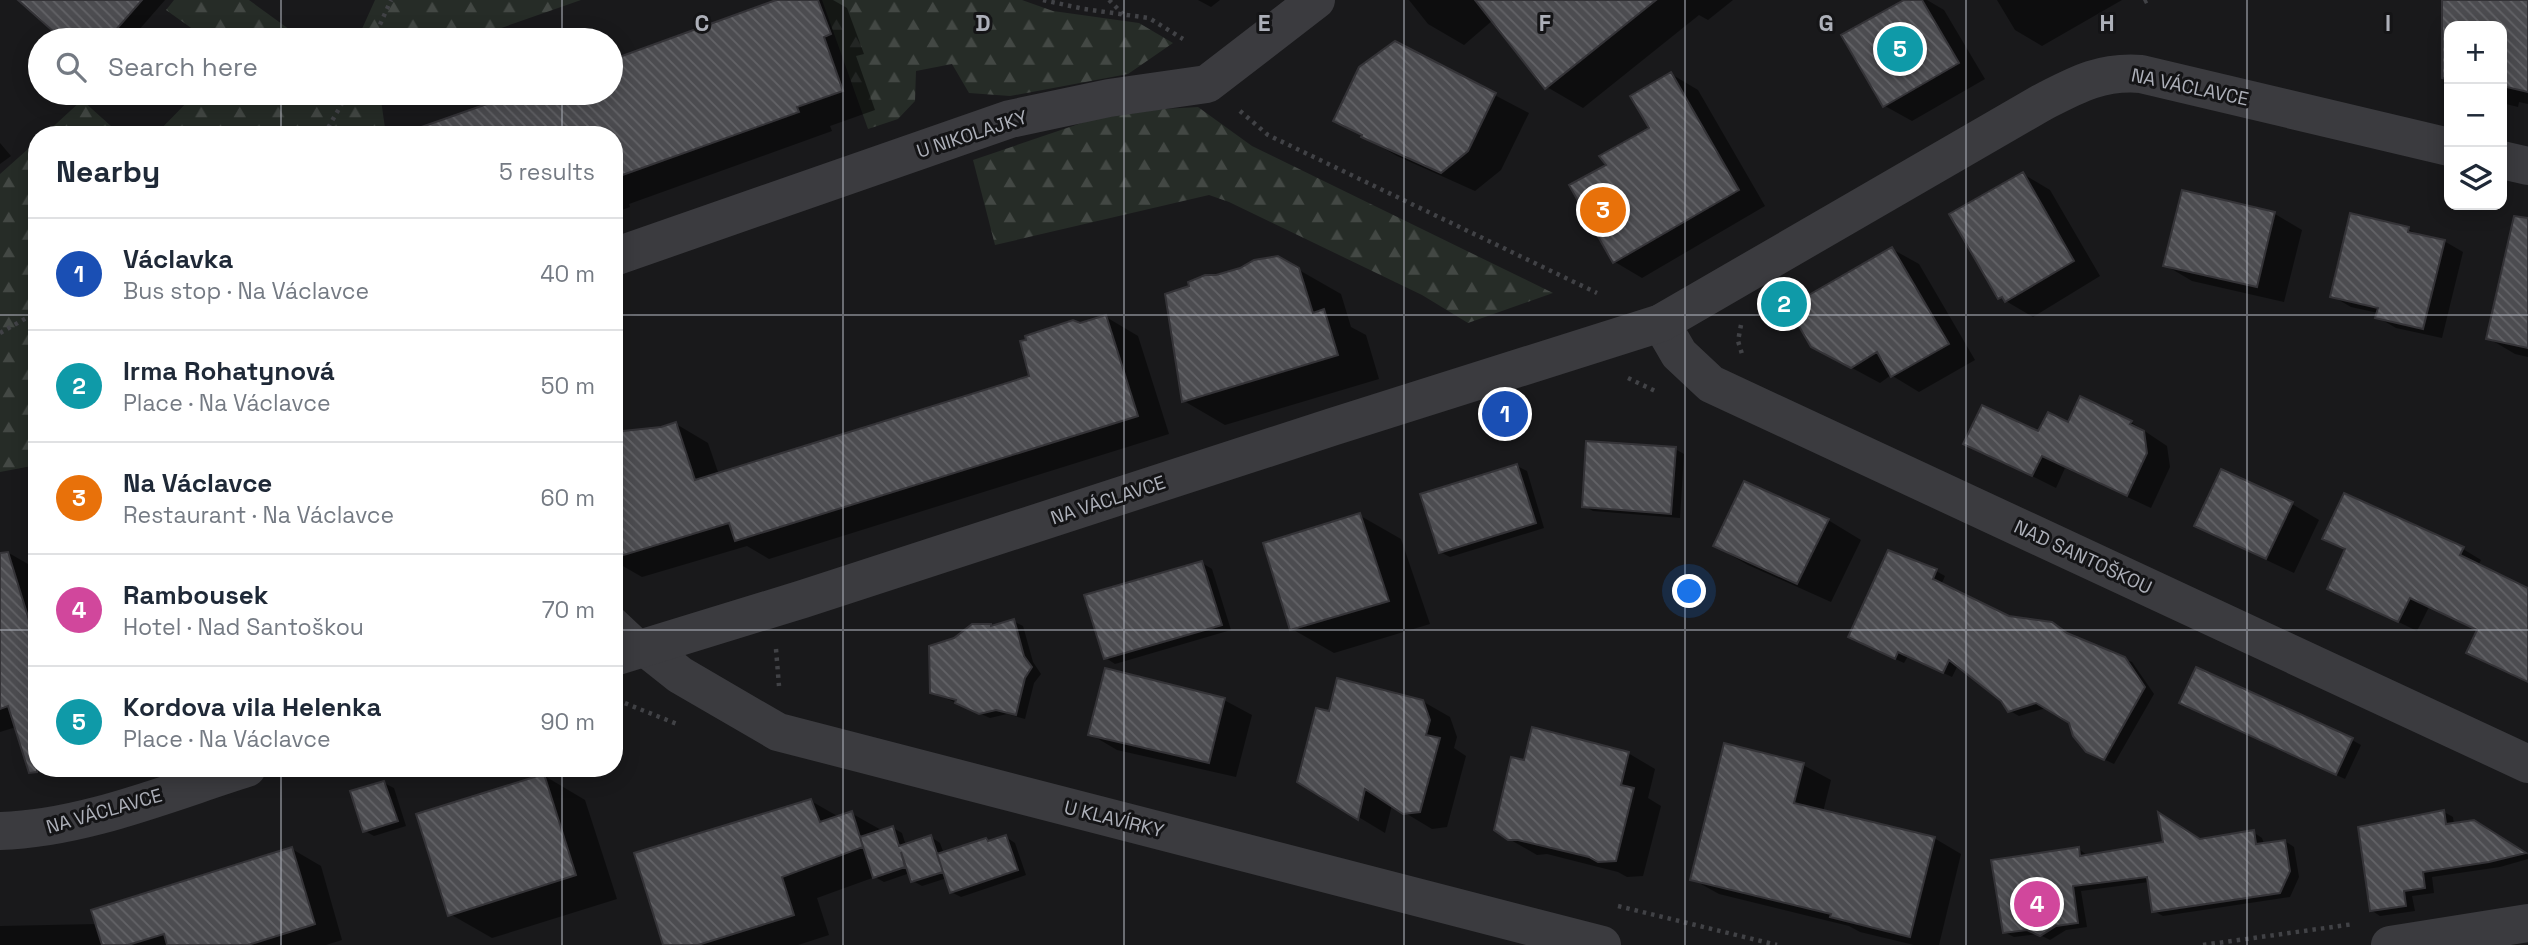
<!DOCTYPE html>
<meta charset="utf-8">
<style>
body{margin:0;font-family:"Space Grotesk",sans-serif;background:#f2f2f3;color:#1f2937}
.controls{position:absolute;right:21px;top:21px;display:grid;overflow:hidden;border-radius:14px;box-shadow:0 4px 18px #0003}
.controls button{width:63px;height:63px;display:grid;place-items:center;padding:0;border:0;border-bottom:2px solid #e0e1e3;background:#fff;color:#1f2937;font:35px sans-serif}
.you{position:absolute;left:1690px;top:592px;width:24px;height:24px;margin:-18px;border:5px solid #fff;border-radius:50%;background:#1a73e8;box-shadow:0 0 0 10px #1a73e833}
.badge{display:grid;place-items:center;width:46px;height:46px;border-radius:50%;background:#ea580c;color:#fff;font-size:23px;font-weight:700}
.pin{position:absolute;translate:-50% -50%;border:4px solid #fff;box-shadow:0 2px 7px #0006}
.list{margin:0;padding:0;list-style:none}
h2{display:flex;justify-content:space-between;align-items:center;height:91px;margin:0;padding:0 28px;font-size:30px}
h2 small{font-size:23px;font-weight:400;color:#747a83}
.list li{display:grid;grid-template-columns:46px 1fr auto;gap:21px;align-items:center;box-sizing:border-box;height:112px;padding:0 28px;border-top:2px solid #e0e1e3}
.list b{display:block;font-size:26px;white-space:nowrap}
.list p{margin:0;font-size:23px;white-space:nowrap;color:#747a83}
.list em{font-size:23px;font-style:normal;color:#747a83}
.icon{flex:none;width:38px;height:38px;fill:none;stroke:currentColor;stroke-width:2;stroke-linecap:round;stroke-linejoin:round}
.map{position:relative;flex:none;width:2528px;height:945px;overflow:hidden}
.search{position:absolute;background:#fff;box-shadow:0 4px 18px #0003;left:28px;top:28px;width:595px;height:77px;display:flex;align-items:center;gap:18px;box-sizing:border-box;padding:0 24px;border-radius:38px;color:#747a83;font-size:26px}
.panel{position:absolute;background:#fff;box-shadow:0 4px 18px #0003;left:28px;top:126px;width:595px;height:651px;border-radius:28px}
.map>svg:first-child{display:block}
.forest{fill:url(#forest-firs)}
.shadow{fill:#0007}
.building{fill:url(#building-back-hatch);stroke:#343337;stroke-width:2}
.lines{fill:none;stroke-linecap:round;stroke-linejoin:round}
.path{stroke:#414246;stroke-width:4.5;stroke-dasharray:3.5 5;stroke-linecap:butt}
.service{stroke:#3b3b3f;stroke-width:24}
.minor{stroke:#3b3b3f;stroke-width:38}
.tertiary{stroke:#3b3b3f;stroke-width:38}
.grid{fill:none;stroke:#adb0b9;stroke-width:2;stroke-opacity:0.55}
.labels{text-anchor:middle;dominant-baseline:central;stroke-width:6;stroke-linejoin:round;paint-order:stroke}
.street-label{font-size:19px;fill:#adb0b9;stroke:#141416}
.grid-label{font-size:23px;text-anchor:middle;font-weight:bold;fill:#adb0b9;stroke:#141416;stroke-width:6;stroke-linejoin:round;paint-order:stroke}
</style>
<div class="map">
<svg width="2528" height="945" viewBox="0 0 2528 945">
<defs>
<pattern id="forest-firs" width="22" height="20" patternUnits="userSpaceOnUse" patternTransform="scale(1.75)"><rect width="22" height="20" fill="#262c27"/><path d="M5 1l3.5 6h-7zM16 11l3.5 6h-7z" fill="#434844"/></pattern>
<pattern id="building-back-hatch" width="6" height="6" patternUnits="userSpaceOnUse" patternTransform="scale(1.75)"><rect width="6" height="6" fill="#4c4c50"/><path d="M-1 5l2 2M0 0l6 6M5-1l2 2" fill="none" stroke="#636367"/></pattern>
</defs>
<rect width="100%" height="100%" fill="#19191b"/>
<path class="forest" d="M174,0H249L304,40H208L166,10Z
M375,0H581L467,40H357Z
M822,0H1022L1053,11L1139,23L1173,43L1128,74L1010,96L969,93L952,64L916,71L915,101L898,119L868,129Z
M196,93H380L386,135H155Z
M82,100L121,135H44Z
M1198,107L1252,146L1553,293L1468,323L1422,295L1229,202L1209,195L995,245L973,160L1114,112Z
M37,141V465L0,472V174Z"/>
<path class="shadow" d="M44,0H165L138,31L132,28L121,40H66L34,12Z
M782,0H833L847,8L864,54L856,56L875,110L830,126L832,131L629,204L630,207L614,213V135L441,122L523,93H611V61Z
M1198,0H1220L1211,7Z
M1409,0H1733L1708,20L1699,15L1583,108L1547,87L1493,20L1464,45L1428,24Z
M1907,0H1927L1944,10L1985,79L1912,121L1885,106Z
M1997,0H2122L2042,46L2015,30Z
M2445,0H2510L2528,5V104L2519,102L2518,107L2502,103V26H2449V80L2444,77Z
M1395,43L1529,113L1501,170L1475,191L1397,156L1335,120Z
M1671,74L1698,90L1765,206L1642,278L1615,262L1571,186L1609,165L1651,129Z
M0,143L11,156L0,164Z
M2023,174L2050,190L2100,276L2033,317L1999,297Z
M2183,192L2275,214L2302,230L2284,302L2192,281L2165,265Z
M2408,229L2422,237L2444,241L2463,252L2442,338L2396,328L2377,317L2378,313L2351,307L2332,296Z
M1892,249L1919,264L1975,360L1919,392L1891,375L1880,383L1841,362Z
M1278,258L1341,294L1351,327L1366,335L1379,379L1225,425L1184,401L1216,276Z
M2528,272V357L2515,354L2488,338Z
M1106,317L1138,336L1169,434L769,559L747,546L642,577L614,561V432L661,429L676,424L708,443L719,475L1031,377L1028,341Z
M2081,399L2131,422L2167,446L2170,467L2151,508L2065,468L2056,488L1966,443L2039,433L2069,424Z
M1675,449L1684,454L1680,518L1593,511L1584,506Z
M1517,466L1527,471L1544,528L1450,557L1440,552Z
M2222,471L2292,504L2319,520L2294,573L2224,540L2197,525Z
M1359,515L1401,539L1430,624L1334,653L1292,629Z
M1828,520L1861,540L1831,602L1748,565L1715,546Z
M2324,538L2463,549L2481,560L2478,566L2528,590V682L2468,653L2478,631L2429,607L2417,631L2329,588L2346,550Z
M7,552L35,568L37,574V741L16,727L0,732V554Z
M1202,563L1212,569L1231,630L1115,664L1106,658Z
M1936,571L1945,576L1941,585L2008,618L2072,638L2132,662L2154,694L2114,764L2097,756L2070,722L2046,708L2019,716L2010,711L2003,700L1958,665L1952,677L1908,656L1904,663L1859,642Z
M1013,621L1023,626L1033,662L1041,674L1034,683L1025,719L1007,714L990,718L932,692L993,627Z
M1224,700L1252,715L1236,777L1117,750L1090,734Z
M1422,701L1450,717L1457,737L1454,748L1466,756L1447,827L1432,829L1392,805L1385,833L1299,781L1331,713Z
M2190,707L2352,740L2361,745L2345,779Z
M1628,753L1655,769L1648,798L1661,806L1643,876L1627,877L1618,872L1547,854L1537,855L1509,839Z
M1803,765L1831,780L1823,812L1934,838L1961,854L1939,945H1914L1860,932L1849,926L1719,894L1692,879Z
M543,775L585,800L617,899L492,938L450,914Z
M384,783L394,788L406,826L374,836L365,831Z
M811,801L839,817L851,813L883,831L893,828L902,833L906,846L931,837L940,843L944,854L986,839L991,842L1006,837L1015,843L1026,875L961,897L951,892L947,878L922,886L913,881L910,873L884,882L875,877L817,898L829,935L798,945H665Z
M2444,812L2453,817L2454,825L2474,822L2528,855V859L2500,867L2432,877L2434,893L2412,896L2415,911L2380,916L2371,910Z
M2253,832L2262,838L2264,844L2285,841L2294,847L2299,877L2290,897L2163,916L2154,911L2149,882L2081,891L2087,927L2066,930L2050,940L2038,934L2014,937L2004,932L2079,849L2088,856Z
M292,849L321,866L342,940L326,945H0V926L97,924Z"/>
<path class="building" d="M18,0H142L107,40H63Z
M776,0H818L831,34L824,37L843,91L797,107L799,112L614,178V135H414L413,130L518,93H611V60Z
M1475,0H1656L1545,89Z
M1904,0H1922L1959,63L1883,107L1841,35Z
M2442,0H2528V92L2502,86V26H2449V80L2442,78Z
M1395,41L1496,93L1468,151L1441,173L1361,137L1362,135L1333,121L1359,67Z
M1671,72L1739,190L1613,263L1569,185L1606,165L1599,156L1649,128L1630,96Z
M2023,172L2074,261L2005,302L2002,297L1998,299L1949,214Z
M2182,190L2275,212L2257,287L2163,266Z
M2350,213L2409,227L2408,232L2445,240L2423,329L2375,318L2378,308L2330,297Z
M2514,216L2528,218V348L2486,339Z
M1892,247L1949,344L1891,377L1877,352L1851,368L1811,347L1788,307Z
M1278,256L1299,268L1313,313L1324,309L1338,355L1182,402L1165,294L1189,286L1188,282L1205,275H1216L1240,268L1254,260Z
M1106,315L1138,416L735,541L729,523L614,558V432L661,427L676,422L695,480L1029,376L1020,341L1026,340L1025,336L1073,320L1080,323Z
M2080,396L2132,421L2130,424L2144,431L2147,453L2127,496L2042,456L2032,476L1963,444L1982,405L2038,431L2048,412L2068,422Z
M1586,441L1676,447L1671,514L1582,507Z
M1517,464L1536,523L1439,553L1420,494Z
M2221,469L2293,502L2266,559L2194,526Z
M1744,481L1829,519L1797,584L1713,546Z
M2344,493L2464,547L2460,555L2528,588V682L2466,653L2477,630L2410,598L2398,622L2327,589L2345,549L2322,539Z
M1360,513L1389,601L1290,630L1263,543Z
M1888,550L1937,569L1933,579L2009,616L2052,622L2067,633L2125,657L2145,687L2104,760L2086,752L2073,736L2069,723L2036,703L2008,712L2001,701L1949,660L1943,673L1898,652L1895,659L1848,637Z
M8,552L37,646V772L29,773L8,706L0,709V553Z
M1202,561L1222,625L1104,659L1084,595Z
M1014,619L1024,656L1032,667L1025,678L1016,715L996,710L979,714L955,703L956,700L930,693L929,646L954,638L972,624H991V626Z
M2196,667L2353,738L2336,775L2179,703Z
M1105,668L1225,698L1209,763L1088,735Z
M1337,678L1423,700L1430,720L1426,735L1440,738L1420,812L1403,814L1365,789L1358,820L1297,782L1316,708L1329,711Z
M1532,727L1629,752L1621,785L1634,788L1616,861L1598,862L1589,857L1518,840H1508L1494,830L1511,757L1524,760Z
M1724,743L1804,763L1794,803L1935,837L1910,937L1830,917L1831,914L1690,880Z
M544,774L576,875L448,916L416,814Z
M384,781L398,821L363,832L350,791Z
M811,799L820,822L852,811L863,847L782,877L794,915L698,945H663L634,853Z
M2444,810L2446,824L2474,820L2526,853L2489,862L2423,872L2425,888L2404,891L2406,906L2370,911L2358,827Z
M2158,812L2200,839L2254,830L2256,844L2285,840L2290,871L2280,893L2152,912L2147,877L2073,886L2078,923L2056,926L2040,936L2027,930L2003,933L1991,860L2079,847L2080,856L2163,842Z
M893,826L899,846L931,835L943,872L911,882L901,852L905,867L873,878L860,837Z
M1006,835L1018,870L950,893L937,854L986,838L988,841Z
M292,847L315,924L248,945H167L164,934L128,945H102L91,910Z"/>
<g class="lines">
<path class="path" d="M1043,0L1084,9L1149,18L1183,39
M1109,0L1123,14
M2144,2L2148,0
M373,40L391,0
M1240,111L1268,135L1597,293
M324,135L348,93
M1741,325L1738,341L1742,354
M0,333L37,312
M1628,378L1655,391
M776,649L779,686
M617,700L677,724
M1618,906L1777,945
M2203,945L2354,924"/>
<path class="service" d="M614,618L646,648"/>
<path class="minor" d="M614,257L1010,119L1109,98L1207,84L1316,0
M1661,323L1679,354L1711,384L2528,764
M646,648L680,675L778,732L1602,945
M2390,945L2528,923"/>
<path class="tertiary" d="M2502,160L2528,166
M614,657L803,599L1332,427L1661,323L2041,103C2076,85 2100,71 2141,74L2449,147
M0,831C82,829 168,793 247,768"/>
</g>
<path class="grid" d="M281,0V40M562,0V40M843,0V945M1124,0V945M1404,0V945M1685,0V945M1966,0V945M2247,0V945M281,93V135M562,93V135M0,315H37M614,315H2528M0,630H37M614,630H2528M281,768V945M562,768V945"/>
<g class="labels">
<g class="street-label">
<text transform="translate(2190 87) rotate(12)">NA VÁCLAVCE</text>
<text transform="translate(972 134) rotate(-18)">U NIKOLAJKY</text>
<text transform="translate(1108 500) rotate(-18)">NA VÁCLAVCE</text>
<text transform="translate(2083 557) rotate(25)">NAD SANTOŠKOU</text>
<text transform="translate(104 811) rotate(-16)">NA VÁCLAVCE</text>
<text transform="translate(1114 819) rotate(14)">U KLAVÍRKY</text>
</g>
</g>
<g class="grid-label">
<text x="702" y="31">C</text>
<text x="983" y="31">D</text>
<text x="1264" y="31">E</text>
<text x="1545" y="31">F</text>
<text x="1826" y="31">G</text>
<text x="2107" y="31">H</text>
<text x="2388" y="31">I</text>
</g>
</svg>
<div class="controls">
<button>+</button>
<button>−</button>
<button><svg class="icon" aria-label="layers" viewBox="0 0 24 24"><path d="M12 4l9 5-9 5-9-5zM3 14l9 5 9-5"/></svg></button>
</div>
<div class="you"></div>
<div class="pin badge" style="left:1505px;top:414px;background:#1a4fb4">1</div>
<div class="pin badge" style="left:1784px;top:304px;background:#0f9aa8">2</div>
<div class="pin badge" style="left:1603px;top:210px;background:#e8710a">3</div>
<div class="pin badge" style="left:2037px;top:904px;background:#d1479c">4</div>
<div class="pin badge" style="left:1900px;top:49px;background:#0f9aa8">5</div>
<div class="search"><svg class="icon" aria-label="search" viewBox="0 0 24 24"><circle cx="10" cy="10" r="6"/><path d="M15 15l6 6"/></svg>Search here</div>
<section class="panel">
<h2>Nearby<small>5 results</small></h2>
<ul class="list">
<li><span class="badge" style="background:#1a4fb4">1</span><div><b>Václavka</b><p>Bus stop · Na Václavce</p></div><em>40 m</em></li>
<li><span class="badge" style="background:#0f9aa8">2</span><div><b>Irma Rohatynová</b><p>Place · Na Václavce</p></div><em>50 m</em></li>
<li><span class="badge" style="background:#e8710a">3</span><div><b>Na Václavce</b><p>Restaurant · Na Václavce</p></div><em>60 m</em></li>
<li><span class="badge" style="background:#d1479c">4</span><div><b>Rambousek</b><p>Hotel · Nad Santoškou</p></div><em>70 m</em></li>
<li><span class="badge" style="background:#0f9aa8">5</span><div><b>Kordova vila Helenka</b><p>Place · Na Václavce</p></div><em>90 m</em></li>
</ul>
</section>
</div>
